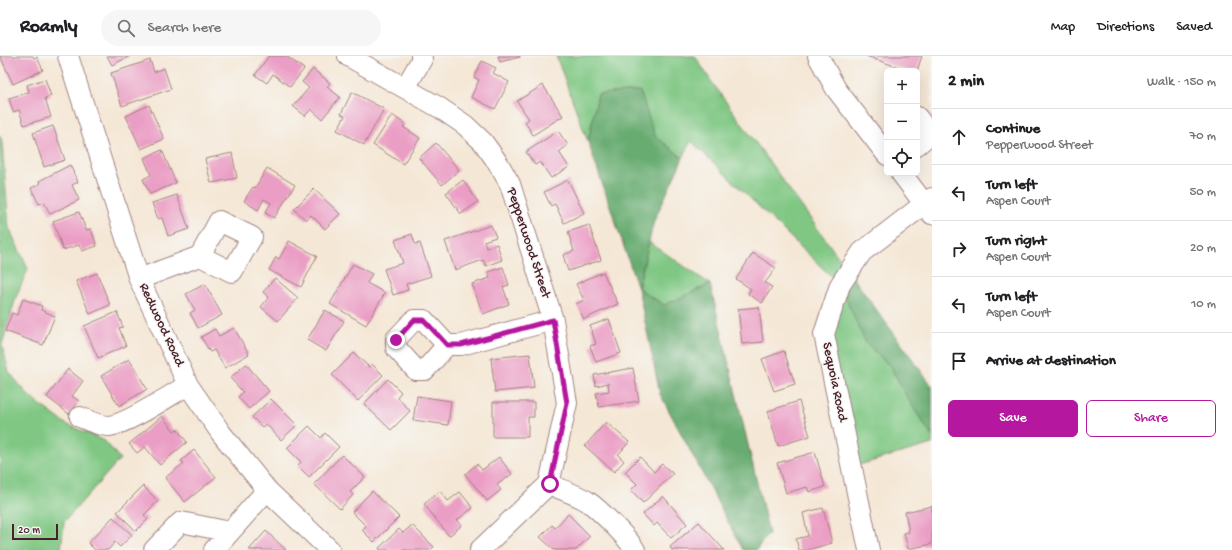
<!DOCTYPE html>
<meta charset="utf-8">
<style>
body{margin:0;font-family:"Gochi Hand",sans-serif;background:#f6f6f6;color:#202124}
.controls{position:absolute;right:12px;top:12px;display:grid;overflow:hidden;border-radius:6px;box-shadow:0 4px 16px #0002}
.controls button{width:36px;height:36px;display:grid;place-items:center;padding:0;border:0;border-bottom:1px solid #e0e0e0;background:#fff;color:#202124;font:20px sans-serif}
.scale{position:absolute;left:12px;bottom:10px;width:46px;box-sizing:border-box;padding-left:4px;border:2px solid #4a1f2b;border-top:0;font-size:11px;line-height:14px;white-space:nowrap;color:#4a1f2b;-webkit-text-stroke:3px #f6f6f2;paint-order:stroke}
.stop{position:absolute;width:12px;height:12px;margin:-9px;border:3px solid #b5179e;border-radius:50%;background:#fff}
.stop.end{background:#b5179e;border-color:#fff;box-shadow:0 1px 4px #0008}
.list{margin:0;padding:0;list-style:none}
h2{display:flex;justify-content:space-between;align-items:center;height:52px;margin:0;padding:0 16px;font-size:17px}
h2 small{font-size:13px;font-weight:400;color:#757577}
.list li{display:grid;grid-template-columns:26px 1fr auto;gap:12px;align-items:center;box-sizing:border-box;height:56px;padding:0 16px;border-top:1px solid #e0e0e0}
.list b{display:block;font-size:15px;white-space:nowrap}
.list p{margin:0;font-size:13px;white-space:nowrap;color:#757577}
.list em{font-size:13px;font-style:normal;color:#757577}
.actions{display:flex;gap:8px;padding:12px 16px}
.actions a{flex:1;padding:9px 0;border:1px solid #b5179e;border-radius:6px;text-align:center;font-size:14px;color:#b5179e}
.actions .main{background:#b5179e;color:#fff}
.icon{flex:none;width:22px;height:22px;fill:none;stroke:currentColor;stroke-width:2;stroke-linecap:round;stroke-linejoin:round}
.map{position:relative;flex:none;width:932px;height:494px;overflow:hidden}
header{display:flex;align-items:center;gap:24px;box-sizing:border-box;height:56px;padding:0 20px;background:#fff;border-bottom:1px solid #e0e0e0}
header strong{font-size:19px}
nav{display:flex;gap:22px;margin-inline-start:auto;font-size:14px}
.search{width:280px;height:36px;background:#f6f6f6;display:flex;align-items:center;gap:10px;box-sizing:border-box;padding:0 14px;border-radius:22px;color:#757577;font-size:15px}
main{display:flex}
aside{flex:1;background:#fff}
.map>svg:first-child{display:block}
.green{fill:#7fc783;stroke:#647357}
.forest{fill:#67ac71;stroke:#58664e}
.building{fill:#eb9ec5}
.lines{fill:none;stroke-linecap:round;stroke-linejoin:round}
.minor-casing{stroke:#a08380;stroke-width:22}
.minor{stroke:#fff;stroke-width:20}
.route{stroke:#b5179e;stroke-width:5}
.labels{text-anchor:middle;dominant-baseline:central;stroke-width:3;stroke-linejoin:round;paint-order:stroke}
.street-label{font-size:14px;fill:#4a1f2b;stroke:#f6f6f2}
</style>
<header>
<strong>Roamly</strong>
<div class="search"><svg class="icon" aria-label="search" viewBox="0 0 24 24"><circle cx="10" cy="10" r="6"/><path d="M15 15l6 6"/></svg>Search here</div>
<nav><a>Map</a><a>Directions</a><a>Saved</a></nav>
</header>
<main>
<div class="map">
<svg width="932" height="494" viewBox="0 0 932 494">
<rect width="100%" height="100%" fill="#f6f6f2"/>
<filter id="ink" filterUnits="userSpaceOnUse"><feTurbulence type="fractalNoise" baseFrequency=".025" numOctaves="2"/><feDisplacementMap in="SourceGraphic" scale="8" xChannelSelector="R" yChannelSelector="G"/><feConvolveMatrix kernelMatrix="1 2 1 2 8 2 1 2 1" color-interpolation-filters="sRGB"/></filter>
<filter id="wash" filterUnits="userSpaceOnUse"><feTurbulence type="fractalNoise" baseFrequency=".012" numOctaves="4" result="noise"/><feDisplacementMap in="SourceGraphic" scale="16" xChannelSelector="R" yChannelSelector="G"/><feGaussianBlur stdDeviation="0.9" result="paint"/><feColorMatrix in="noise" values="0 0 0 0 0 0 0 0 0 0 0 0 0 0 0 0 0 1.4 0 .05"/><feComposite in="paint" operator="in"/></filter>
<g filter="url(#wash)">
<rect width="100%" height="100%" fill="#f5e7d5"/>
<path class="green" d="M556,0H695L711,25L849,216L866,288L890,310L911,348L932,380V388L852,411L824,278L840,229L691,85L683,102L655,80L640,35L598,38L588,86Z
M0,79L2,87L9,172L28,213L16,241L2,289L9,316L30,341L66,368L105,385L120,403L64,466L61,494H0Z
M649,186L710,228L664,249L638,232Z"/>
<path class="forest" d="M640,35L655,80L683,102L654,165L638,232L664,249L710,228L769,477L756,494H743L660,338L638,232L588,86L598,38Z
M849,216L932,330V380L911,348L890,310L866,288L840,229Z"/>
<g id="blocks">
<path class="building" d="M0,0H33L34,2L37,1L43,14L13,28Z
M107,0H130L112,9Z
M269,0H286L304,13L290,31L273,18L267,27L255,19Z
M498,0H520V1L500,6Z
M866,0H922L917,15H909Z
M150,4L154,16L164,12L171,33L122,50L111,17Z
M482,5L496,12L493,17L509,26L495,53L471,41L479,24L474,21Z
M313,13L330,27L327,31L340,41L322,63L311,53L305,60L293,50L309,32L302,26Z
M45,23L51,40L45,42L51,61L24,69L19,54L13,56L9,42L29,36L27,29Z
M543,29L563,60L533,79L525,66L529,63L517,45Z
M352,36L384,53L364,89L337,74L345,60L341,58Z
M149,49L164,83L141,93L126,60Z
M392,59L405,68L403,71L420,82L403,108L373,89Z
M53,70L65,104L44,111L33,77Z
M558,75L568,89L559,96L569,111L551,122L540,106L535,109L526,96Z
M436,87L459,114L442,129L419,102Z
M162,94L176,127L150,138L143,123L151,119L144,102Z
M232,97L237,122L211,127L205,103Z
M70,109L78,126L72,129L79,144L50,158L44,146L39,148L31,132L40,128L39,125Z
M267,112L295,129L274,162L265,157L271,147L264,143L258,154L244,145L253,131L255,132Z
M463,124L478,146L461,158L446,137Z
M568,124L584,157L564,167L555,148L551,150L544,136Z
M314,133L340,158L325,173L311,159L306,164L294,153Z
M177,139L189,173L168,180L162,162L158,163L152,147Z
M79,156L86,174L91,173L97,190L82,195L79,189L63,194L53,165Z
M491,169L496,181L484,185L486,192L497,188L502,204L486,210L483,204L455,214L445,185Z
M589,169L601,204L568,215L563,199L574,195L568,176Z
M412,178L415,188L420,187L431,220L406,228L408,234L393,239L384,213L403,207L395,184Z
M289,185L317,200L301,231L269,214L276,201L279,203Z
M753,197L776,212L765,227L772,231L762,247L748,238L751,233L736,223Z
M353,208L372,218L367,227L385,237L366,269L330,248Z
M503,211L509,229L503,231L509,248L483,258L472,228L490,222L488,216Z
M603,216L618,248L584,263L576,248L584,244L576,228Z
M97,217L110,249L90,258L76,225Z
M275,222L298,242L278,265L261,251L269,241L263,236Z
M205,228L222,259L198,272L190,257L195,254L186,238Z
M23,243L42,250L41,254L55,260L43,289L5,275L12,257L17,259Z
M759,251L763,286L742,288L738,253Z
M325,254L344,265L326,295L307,284Z
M117,256L123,271L119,272L126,290L98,302L84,270Z
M609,263L621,297L596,306L590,290L596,288L590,270Z
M234,272L249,298L225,312L214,294L210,296L201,281L215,273L219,280Z
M784,295L795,328L774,335L762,303Z
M354,297L369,311L372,308L383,319L358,345L332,319Z
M530,298L534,332L495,336L491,302Z
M129,303L147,333L119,350L101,320Z
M246,308L269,335L249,353L238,341L243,336L230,322Z
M633,312L639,345L599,351L596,337L609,335L608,327L596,330L594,319Z
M68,313L83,325L72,340L79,345L69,358L47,341Z
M388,323L401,336L397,341L410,355L391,374L364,348Z
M417,340L451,345L448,369L413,364Z
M271,343L297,369L281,384L266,368L262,371L252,361Z
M799,345L810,380L778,390L768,355Z
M493,346H534V361H528V381H493Z
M162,360L174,375L177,373L187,386L160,409L145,391L137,397L129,388Z
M606,366L629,386L618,399L624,405L614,416L585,390Z
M309,370L321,382L325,377L339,391L309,421L298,410L301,406L287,392Z
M194,394L216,421L185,446L165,422L184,407L181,405Z
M815,396L825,431L809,436L807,431L786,437L777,407Z
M342,399L365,421L350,436L353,439L340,453L314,428Z
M499,401L512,418L497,429L501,434L487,445L465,418L477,408L482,414Z
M640,401L654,416L662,408L673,418L643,447L631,434L637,428L625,416Z
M143,430L158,445L144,459L148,463L136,475L117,456Z
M372,435L399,461L374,486L362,474L366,470L352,456Z
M440,435L448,445L460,436L473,452L457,464L462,469L449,480L424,448Z
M663,440L687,468L671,482L657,467L654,470L643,458Z
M932,450V488L908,493L904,477L909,476L905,456Z
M823,452L832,487L807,494H799L796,483L808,480L803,457Z
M568,458L590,480L576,494H554L540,481L552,469L555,472Z
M113,461L132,479L120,491L115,486L108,494H95L88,487Z
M699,466L724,494H672L670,491Z
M412,469L434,491L430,494H380L379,492L399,473L403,477Z
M266,475L286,494H249Z"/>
</g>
</g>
<g filter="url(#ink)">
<use href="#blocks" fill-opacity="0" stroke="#a08380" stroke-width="1"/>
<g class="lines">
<g class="minor-casing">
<path id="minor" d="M68,0L139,223L188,329L221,377L267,434L330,494
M348,0L440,52L465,69L483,86L498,107L510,128L553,264L567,347L549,428L480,494
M818,0L836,33L887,99
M405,32L422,3L421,0
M917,61L930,78L917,89
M901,117L932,158
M139,223L200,200L232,216L252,181L219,165L200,200
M447,289L424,264H414L396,283V292L416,314H425L447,289H461L553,264
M80,361C89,365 99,370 109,370C128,368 170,339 188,329
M549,428C562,434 575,438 587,445C599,453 628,482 635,494
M154,494L181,466L230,476
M214,494L267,434
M869,494L824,278L840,229L862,196L932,142"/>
</g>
<use href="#minor" class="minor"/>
</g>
</g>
<g class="lines" filter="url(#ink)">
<path class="route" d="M396,284L414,264H424L447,289H461L553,264L567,347L550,428"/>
</g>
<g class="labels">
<g class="street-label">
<text transform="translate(528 187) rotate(72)">Pepperwood Street</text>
<text transform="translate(161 269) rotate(65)">Redwood Road</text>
<text transform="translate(834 326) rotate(78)">Sequoia Road</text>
</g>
</g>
</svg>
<div class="controls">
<button>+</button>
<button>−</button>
<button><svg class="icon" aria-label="locate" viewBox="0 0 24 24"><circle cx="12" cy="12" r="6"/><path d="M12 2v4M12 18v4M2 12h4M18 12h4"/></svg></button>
</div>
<div class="scale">20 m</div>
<div class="stop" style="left:550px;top:428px"></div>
<div class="stop end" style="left:396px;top:284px"></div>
</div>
<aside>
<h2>2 min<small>Walk · 150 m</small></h2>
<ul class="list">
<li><svg class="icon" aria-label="ahead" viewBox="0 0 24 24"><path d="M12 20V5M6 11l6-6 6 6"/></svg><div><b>Continue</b><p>Pepperwood Street</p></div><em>70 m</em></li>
<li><svg class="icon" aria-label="left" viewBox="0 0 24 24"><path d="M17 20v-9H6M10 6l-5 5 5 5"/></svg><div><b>Turn left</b><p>Aspen Court</p></div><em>50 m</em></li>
<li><svg class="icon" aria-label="right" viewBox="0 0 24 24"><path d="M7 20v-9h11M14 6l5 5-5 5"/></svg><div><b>Turn right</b><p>Aspen Court</p></div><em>20 m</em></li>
<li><svg class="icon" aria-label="left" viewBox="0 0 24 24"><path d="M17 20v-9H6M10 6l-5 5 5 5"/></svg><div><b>Turn left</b><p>Aspen Court</p></div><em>10 m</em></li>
<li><svg class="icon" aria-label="arrive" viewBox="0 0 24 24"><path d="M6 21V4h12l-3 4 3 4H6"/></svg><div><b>Arrive at destination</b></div></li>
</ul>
<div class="actions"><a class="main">Save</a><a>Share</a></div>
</aside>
</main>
